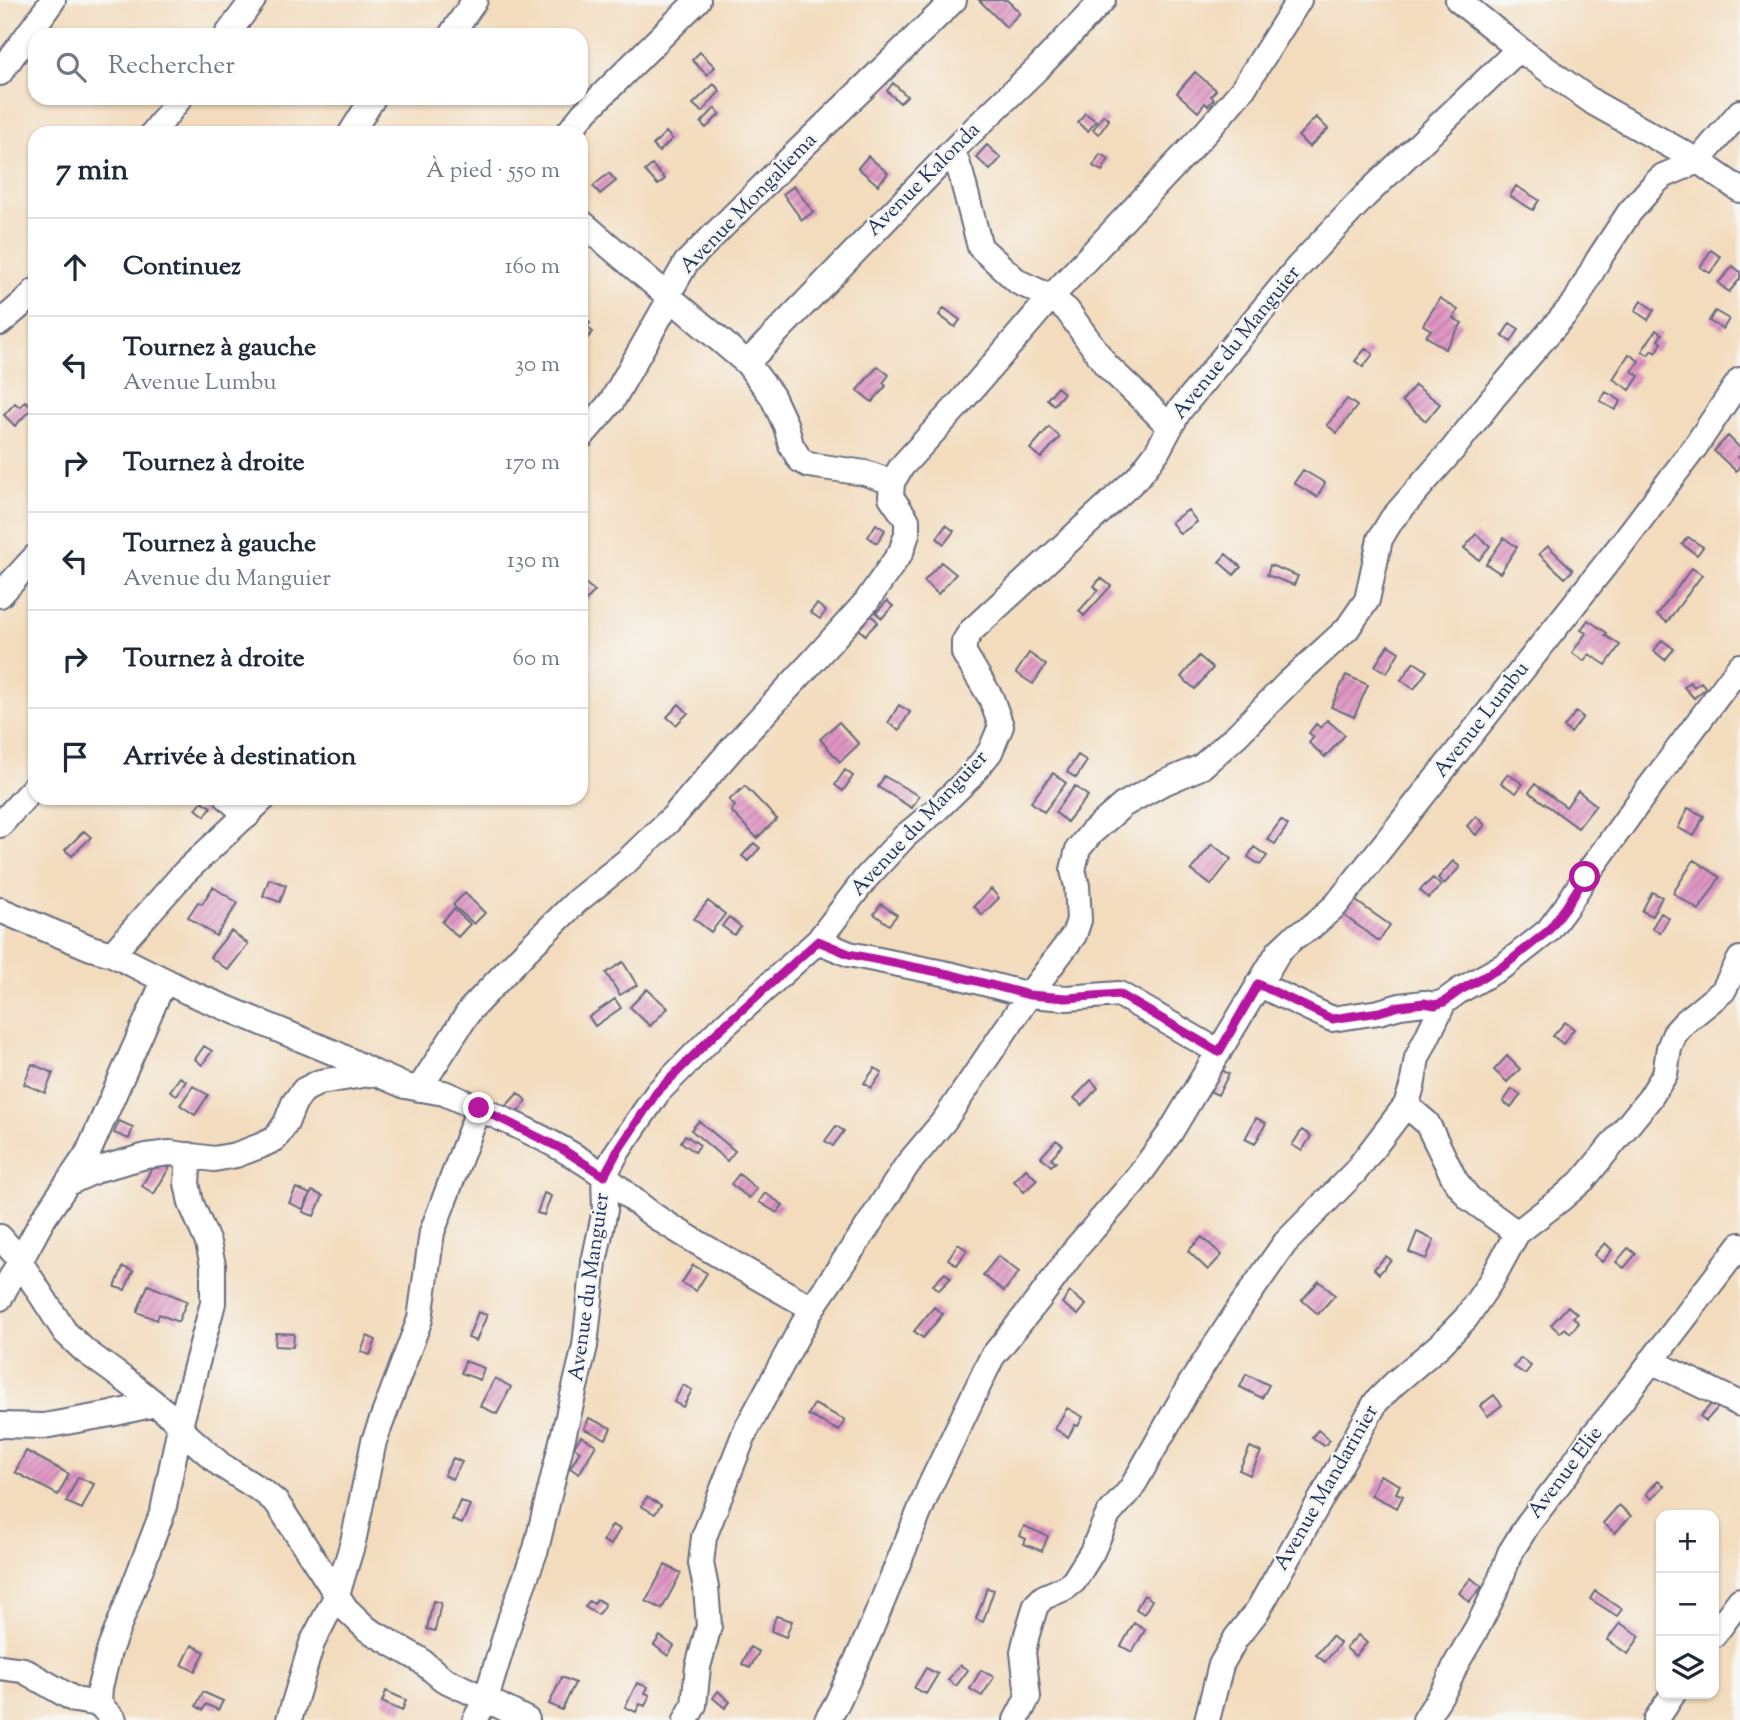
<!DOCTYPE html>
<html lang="fr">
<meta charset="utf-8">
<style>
body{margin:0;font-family:"Sorts Mill Goudy",serif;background:#f6f6f7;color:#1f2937}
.controls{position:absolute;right:21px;bottom:21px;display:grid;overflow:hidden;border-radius:14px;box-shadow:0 2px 5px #0004}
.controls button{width:63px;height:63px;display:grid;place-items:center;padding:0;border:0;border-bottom:2px solid #e0e1e3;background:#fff;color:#1f2937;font:35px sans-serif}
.stop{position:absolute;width:21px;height:21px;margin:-16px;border:5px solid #b5179e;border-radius:50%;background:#fff}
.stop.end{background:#b5179e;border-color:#fff;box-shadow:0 2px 7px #0008}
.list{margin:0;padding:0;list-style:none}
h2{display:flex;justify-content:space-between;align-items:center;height:91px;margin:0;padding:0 28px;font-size:30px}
h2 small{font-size:23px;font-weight:400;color:#747a83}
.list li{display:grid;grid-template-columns:46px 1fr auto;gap:21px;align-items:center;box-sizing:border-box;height:98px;padding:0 28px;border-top:2px solid #e0e1e3}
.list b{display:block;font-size:26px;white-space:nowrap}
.list p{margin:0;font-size:23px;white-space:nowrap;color:#747a83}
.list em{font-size:23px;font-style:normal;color:#747a83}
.icon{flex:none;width:38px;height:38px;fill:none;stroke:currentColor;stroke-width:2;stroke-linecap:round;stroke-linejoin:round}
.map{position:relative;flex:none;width:1740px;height:1720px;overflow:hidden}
.search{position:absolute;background:#fff;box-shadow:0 2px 5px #0004;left:28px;top:28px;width:560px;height:77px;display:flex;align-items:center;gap:18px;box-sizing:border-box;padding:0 24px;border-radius:21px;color:#747a83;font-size:26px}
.panel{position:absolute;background:#fff;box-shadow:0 2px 5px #0004;left:28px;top:126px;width:560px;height:679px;border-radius:21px}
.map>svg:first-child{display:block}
.building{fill:url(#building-hatch)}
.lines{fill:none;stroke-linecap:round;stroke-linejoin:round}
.minor-casing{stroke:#676c7f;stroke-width:28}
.minor{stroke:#fff;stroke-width:24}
.route{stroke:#b5179e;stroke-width:9}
.labels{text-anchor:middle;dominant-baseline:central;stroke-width:5;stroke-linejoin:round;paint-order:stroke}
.street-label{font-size:21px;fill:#1b2f5e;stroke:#f6f6f2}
</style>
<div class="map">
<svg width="1740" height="1720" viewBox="0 0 1740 1720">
<defs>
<pattern id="building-hatch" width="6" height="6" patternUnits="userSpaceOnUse" patternTransform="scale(1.75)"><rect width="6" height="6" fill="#e096c3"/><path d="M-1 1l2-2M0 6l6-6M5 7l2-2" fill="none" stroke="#b57ba2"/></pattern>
</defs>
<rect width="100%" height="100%" fill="#f6f6f2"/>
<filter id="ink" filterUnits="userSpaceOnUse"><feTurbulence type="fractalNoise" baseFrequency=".0143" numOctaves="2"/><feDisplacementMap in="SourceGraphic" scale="14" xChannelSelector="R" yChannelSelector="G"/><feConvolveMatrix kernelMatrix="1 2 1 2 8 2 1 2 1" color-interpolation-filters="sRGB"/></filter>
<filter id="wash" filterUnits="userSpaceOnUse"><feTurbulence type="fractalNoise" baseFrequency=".00686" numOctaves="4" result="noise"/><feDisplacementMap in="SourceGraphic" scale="28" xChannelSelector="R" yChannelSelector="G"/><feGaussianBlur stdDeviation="1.57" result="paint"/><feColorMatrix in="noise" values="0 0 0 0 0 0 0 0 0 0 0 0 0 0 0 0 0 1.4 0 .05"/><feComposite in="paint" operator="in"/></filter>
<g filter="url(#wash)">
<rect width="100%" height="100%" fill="#f3dcbd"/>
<g id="blocks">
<path class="building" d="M979,0H1007L1020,13L1006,27Z
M700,52L715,67L707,75L692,60Z
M1195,72L1216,90L1211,96L1214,99L1208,106L1205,103L1198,112L1177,93Z
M893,83L907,96L900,103L887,91Z
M714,84L720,91L702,112L693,104Z
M715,108L720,114L706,128L701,123Z
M1085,113L1096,121L1088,131L1078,123Z
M1103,115L1109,120L1099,134L1093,130Z
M1316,117L1328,129L1309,147L1298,136Z
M666,132L672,139L659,152L653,145Z
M987,145L1001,158L990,170L976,157Z
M1100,154L1109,159L1102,171L1093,166Z
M868,156L888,173L878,185L858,168Z
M652,165L665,179L658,185L645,171Z
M609,173L616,181L600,194L593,186Z
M794,186L813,212L802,220L783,194Z
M1516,186L1539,200L1533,210L1510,196Z
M1711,250L1721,257L1710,273L1700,267Z
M1733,266L1740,272V279L1729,292L1718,283Z
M1440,298L1458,310L1453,318L1462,323L1445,349L1426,336L1431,330L1423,325Z
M1641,301L1654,310L1648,320L1635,311Z
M944,308L960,320L955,327L939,315Z
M1715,311L1729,319L1723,329L1709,321Z
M581,314L590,323L587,327L593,332L585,341L581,338Z
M1510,323L1519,329L1511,342L1502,336Z
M1656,330L1662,334L1658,340L1662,343L1656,353L1652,350L1648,355L1642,351Z
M1366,348L1373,354L1363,367L1355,361Z
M1629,354L1639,361L1632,371L1639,376L1630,390L1613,379Z
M878,366L889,375L883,383L886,386L872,402L857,390Z
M1415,385L1440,404L1426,421L1402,401Z
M1057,387L1064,393L1054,405L1047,399Z
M1606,392L1621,401L1615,410L1600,401Z
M1347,399L1357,406L1337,433L1327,425Z
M25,401L33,407L15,426L4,415L15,403L20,407Z
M1049,427L1060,437L1041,458L1030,449Z
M1728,436L1740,448V456L1738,457L1740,459V466L1736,471L1714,451Z
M1303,470L1325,483L1317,497L1294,483Z
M1188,510L1197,522L1180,534L1171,522Z
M876,524L885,530L877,543L868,537Z
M946,525L954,531L944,544L937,538Z
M1476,534L1490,546L1479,560L1464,548Z
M1688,537L1703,547L1697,555L1682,544Z
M1504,538L1517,547L1500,573L1486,564Z
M1548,546L1573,570L1565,578L1539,554Z
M1226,554L1241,567L1234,575L1219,562Z
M941,562L956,574L938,594L924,581Z
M1270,565L1298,576L1294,585L1267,575Z
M1692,568L1702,575L1667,622L1657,615Z
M1101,578L1111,586L1084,616L1079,611L1098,590L1094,586Z
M581,580L595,591L584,603L581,600Z
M887,601L893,606L882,618L876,613Z
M817,604L826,611L820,619L810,612Z
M870,614L878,622L865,635L857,627Z
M1588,620L1607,633L1605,635L1620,645L1606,665L1589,654L1584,661L1572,653L1586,633L1581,630Z
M1662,640L1674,649L1665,660L1654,651Z
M1388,645L1399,652L1387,673L1375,666Z
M1029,653L1046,665L1033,684L1016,673Z
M1199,656L1213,668L1195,689L1181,677Z
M1414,662L1427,671L1414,689L1401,680Z
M1346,675L1368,685L1354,717L1331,707Z
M1690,682L1694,687L1701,682L1706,688L1694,698L1684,687Z
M679,704L688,713L676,725L667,717Z
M899,705L910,712L899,730L888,723Z
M1576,712L1583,717L1571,733L1564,727Z
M1327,720L1345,735L1325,757L1309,743L1314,737L1309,733L1316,724L1321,728Z
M839,722L859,744L840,762L820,739Z
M1078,755L1087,761L1076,778L1067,772Z
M845,770L853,776L843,791L835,785Z
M1053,773L1066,783L1044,812L1031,802Z
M1508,774L1523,784L1516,793L1501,783Z
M884,776L919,796L912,808L878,787Z
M1535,784L1566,807L1578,791L1596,805L1578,828L1529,792Z
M745,786L777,819L757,838L731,811L735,806L729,800Z
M1075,786L1088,796L1067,822L1055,812Z
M202,801L211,807L205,816L196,809Z
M1688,808L1704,816L1694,836L1678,828Z
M1476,816L1485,825L1476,835L1467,826Z
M1281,820L1288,825L1275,844L1267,839Z
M84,831L91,837L72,856L65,850Z
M754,843L760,848L748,861L742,856Z
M1212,844L1231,859L1211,885L1191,870Z
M1254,847L1267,856L1260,865L1248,857Z
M1694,860L1720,877L1699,910L1673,893Z
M1453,861L1460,867L1444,884L1438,878Z
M1433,878L1441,886L1428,898L1420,890Z
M269,879L286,885L280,902L263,896Z
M213,887L238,903L216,936L188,917L198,902L202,904Z
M991,889L999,898L982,915L974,906Z
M1652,892L1662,897L1652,916L1642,911Z
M465,893L485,913L474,924L453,905Z
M1353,899L1390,925L1379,941L1342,914Z
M708,901L725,914L711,932L694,919Z
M881,904L897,915L889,925L874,914Z
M454,909L470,924L458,937L442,922Z
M1661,913L1669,918L1660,933L1652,928Z
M729,917L741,927L734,935L722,926Z
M231,931L248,944L228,970L210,957Z
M623,962L637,985L620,995L606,973Z
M647,989L668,1008L650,1026L630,1007Z
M615,999L621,1008L595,1026L589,1017Z
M1565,1022L1574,1029L1563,1044L1553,1036Z
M204,1046L212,1051L202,1065L195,1059Z
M1507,1056L1520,1069L1507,1082L1494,1070Z
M32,1064L53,1073L45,1093L24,1084Z
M875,1068L882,1073L871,1088L864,1083Z
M1218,1068L1229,1074L1218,1095L1207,1090Z
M180,1077L186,1081L177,1095L170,1091Z
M1091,1080L1098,1088L1082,1105L1074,1098Z
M193,1086L208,1095L195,1115L180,1105Z
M1512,1089L1521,1095L1511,1107L1503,1102Z
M518,1093L527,1101L515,1115L505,1107Z
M1256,1118L1266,1123L1255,1144L1245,1139Z
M119,1121L133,1127L129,1139L114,1133Z
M699,1121L735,1151L727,1161L691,1130Z
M836,1126L844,1131L833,1146L825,1141Z
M1302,1130L1311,1136L1302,1151L1292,1145Z
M685,1135L700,1145L695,1152L681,1142Z
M1056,1140L1063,1145L1051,1158L1056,1162L1051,1166L1041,1157Z
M159,1155L172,1163L154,1194L142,1186Z
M1026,1169L1037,1180L1024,1192L1014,1181Z
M739,1174L757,1189L749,1198L731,1184Z
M296,1188L310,1194L303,1209L289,1203Z
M312,1191L323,1196L314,1216L303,1212Z
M544,1193L551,1196L544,1215L537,1213Z
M765,1193L783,1205L777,1213L759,1202Z
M1417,1232L1434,1240L1426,1259L1409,1252Z
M1202,1237L1222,1255L1208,1270L1188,1251Z
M1605,1243L1612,1250L1602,1262L1594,1255Z
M958,1244L967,1250L957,1265L948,1259Z
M1628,1248L1636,1254L1624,1268L1616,1262Z
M998,1256L1019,1272L1004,1291L983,1275Z
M1386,1256L1391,1260L1379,1274L1374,1269Z
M693,1265L707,1273L696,1291L682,1283Z
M123,1267L133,1271L125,1290L115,1287Z
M945,1273L951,1278L939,1290L933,1285Z
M1319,1281L1335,1295L1318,1314L1302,1300Z
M148,1285L187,1301L178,1322L159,1314L157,1320L137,1312Z
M1070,1292L1086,1305L1078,1315L1062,1303Z
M1568,1306L1577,1314L1573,1317L1579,1323L1570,1333L1565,1328L1560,1333L1551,1325Z
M934,1307L943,1314L923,1338L914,1331Z
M478,1312L487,1315L476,1341L468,1338Z
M276,1333L294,1334L293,1347L275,1346Z
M367,1336L376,1340L370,1355L361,1352Z
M1521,1358L1531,1366L1525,1374L1514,1367Z
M465,1361L484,1368L480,1380L461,1373Z
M1246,1374L1269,1385L1262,1398L1240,1387Z
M495,1378L511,1387L497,1414L480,1406Z
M683,1385L692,1390L683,1407L674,1402Z
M1494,1395L1502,1405L1488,1416L1480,1406Z
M1716,1399L1721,1404L1706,1421L1700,1416Z
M814,1404L845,1420L839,1431L808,1415Z
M1067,1408L1083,1417L1078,1426L1075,1425L1068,1437L1055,1429Z
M589,1418L611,1428L606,1439L584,1429Z
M1318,1430L1330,1440L1324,1446L1312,1437Z
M581,1436L596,1445L579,1474L570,1468L580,1451L574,1447Z
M1250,1447L1261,1452L1250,1475L1239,1470Z
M26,1451L69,1474L58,1495L15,1472Z
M453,1458L462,1462L452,1479L444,1475Z
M1380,1475L1400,1485L1396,1493L1403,1496L1397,1508L1371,1495Z
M78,1477L94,1484L82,1509L66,1502Z
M1658,1481L1664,1486L1652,1499L1646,1494Z
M647,1497L661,1505L655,1514L641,1506Z
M460,1501L470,1505L462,1524L452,1520Z
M1619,1505L1631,1516L1615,1533L1603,1523Z
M612,1525L620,1529L611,1545L603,1541Z
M1024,1526L1048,1536L1042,1551L1024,1544L1026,1539L1020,1536Z
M665,1565L681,1573L662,1609L646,1601Z
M1471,1578L1482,1587L1469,1602L1459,1593Z
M987,1588L994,1590L983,1622L976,1619Z
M1595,1591L1622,1609L1617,1616L1590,1599Z
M1144,1595L1152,1600L1144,1614L1136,1609Z
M597,1599L605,1604L598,1615L585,1607L589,1601L594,1604Z
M433,1601L441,1603L435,1631L427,1629Z
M776,1616L792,1621L786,1637L771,1631Z
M1134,1623L1145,1630L1132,1652L1121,1646Z
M1620,1623L1640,1636L1628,1654L1607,1640Z
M1358,1635L1367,1643L1355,1656L1346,1648Z
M660,1636L674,1646L668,1656L654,1645Z
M1332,1636L1340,1643L1325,1662L1316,1655Z
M192,1645L205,1652L195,1671L182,1665Z
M750,1647L759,1652L750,1668L742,1664Z
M960,1665L968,1670L956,1686L948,1680Z
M926,1668L938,1674L926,1694L914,1688Z
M981,1670L994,1677L982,1696L970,1689Z
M562,1677L575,1683L562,1710L549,1704Z
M637,1683L648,1687L645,1693L650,1695L645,1706L640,1704L636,1712L625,1707Z
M386,1691L406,1700L402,1711L382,1702Z
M718,1691L730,1702L725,1708L713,1698Z
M203,1692L223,1701L218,1710L206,1704L203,1710L196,1706Z"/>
</g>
</g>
<g filter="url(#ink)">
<use href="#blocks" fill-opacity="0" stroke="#676c7f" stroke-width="2"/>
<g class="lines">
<g class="minor-casing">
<path id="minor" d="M1458,0L1519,49L1594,103L1698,161L1740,190
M227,35L253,0
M451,35L475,0
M0,73L53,0
M153,133L180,98
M351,133L373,98
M568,133L584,113L698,0
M953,151L961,174L980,247L1018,282L1051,297L1067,310L1106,365L1144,401L1170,427
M581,222L747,363L772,396L786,426L791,445L800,460L809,465L865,473L892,482
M0,323L28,299L35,291
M747,363L962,141L1039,67L1103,0
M581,437L612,401L668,302L673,286L686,263L791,158L954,0
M0,595L35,557
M228,798L247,816
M0,825L35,786
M0,910L91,948L112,954L188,992L337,1054L375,1073
M818,941L849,954L953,975L1029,995L1067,998L1119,994L1219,1052
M112,954L184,873L264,798
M1258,984L1332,1019L1379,1012L1400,1006L1424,1003L1435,1005L1444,1002L1459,991L1505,965L1548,931L1566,907L1585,877L1646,792L1740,666
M419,1089L470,1010L526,951L578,900L627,861L673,817L736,744L814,660L866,602L901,552L907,534V520L891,497L892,482L902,466L960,403L1051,297L1207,131L1243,89L1299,0
M1406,1105L1427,1123L1455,1180L1469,1198L1517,1233
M68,1183L99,1169L146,1156L170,1153L214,1159L236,1155L260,1146L275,1139L286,1123L294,1103L304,1090L320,1082L375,1073L405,1086L444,1093L453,1097C498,1117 546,1137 587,1164C613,1180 634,1203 659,1219C709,1251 761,1279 812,1308
M0,1237L15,1254L65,1332L85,1351L132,1385L173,1418L188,1436L221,1465L265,1493L277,1503L346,1609L367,1629L419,1659L443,1679L486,1699L527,1720
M0,1298L43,1219L88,1153L164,981
M1651,1361L1740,1404
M0,1425L44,1426L111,1414L155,1404
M1714,1635L1740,1600
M0,1667L23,1670L75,1700L99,1704
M114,1720L99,1704L100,1687L109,1651L163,1511L180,1426L213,1303V1265L208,1243L191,1203L187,1183L189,1155
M289,1720L312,1643L337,1595L353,1542L374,1441L420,1319L432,1232L479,1108
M475,1720L486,1699L511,1617L536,1549L585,1346L594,1262L605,1210L604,1176L617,1152L658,1092L715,1034L818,941L866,878L905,836L933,813L970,777L990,752L1001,726L991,698L964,653V642L971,631L1138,477L1157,452L1179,411L1298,267L1366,195L1519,49
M686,1720L694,1705L698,1667L709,1626L706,1588L701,1563L704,1537L745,1432L812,1308L864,1232L907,1165L944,1121L1029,995L1074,935L1079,920L1077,886L1073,870L1078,849L1091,833L1123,805L1159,785L1201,767L1237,735L1288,683L1347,629L1367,600L1380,539L1392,519L1453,449L1493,398L1576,301L1598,260L1629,213L1655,183L1663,176L1698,161L1740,112
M827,1720L837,1703L868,1636L930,1486L992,1357L1039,1299L1077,1247L1134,1182L1170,1133L1279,951L1294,937L1310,928L1336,905L1621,545L1695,447L1740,380
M1016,1720L1028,1697L1023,1652L1027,1634L1036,1605L1044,1597L1065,1588L1074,1581L1092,1552L1108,1515L1131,1489L1191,1383L1241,1306L1285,1243L1355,1172L1406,1105L1412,1087L1417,1058L1444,1002
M1207,1720L1221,1665L1236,1638L1258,1610L1376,1402L1395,1383L1441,1344L1466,1318L1491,1281L1517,1233L1561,1199L1584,1179L1650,1098L1665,1074L1669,1048L1675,1033L1685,1022L1723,991L1740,959
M1425,1720L1447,1685L1456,1664L1477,1628L1497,1588L1510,1553L1528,1524L1567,1473L1595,1433L1612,1413L1740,1245
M1656,1720L1673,1694"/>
</g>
<use href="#minor" class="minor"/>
</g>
</g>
<g class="lines" filter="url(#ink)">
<path class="route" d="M479,1108L562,1149L604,1176L617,1152L657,1092L715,1034L818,941L849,954L953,975L1029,995L1067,998L1119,994L1219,1052L1258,984L1332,1019L1379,1012L1400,1006L1424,1003L1435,1005L1444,1002L1459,991L1505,965L1548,931L1566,907L1585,877"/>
</g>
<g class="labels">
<g class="street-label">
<text transform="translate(924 180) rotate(-45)">Avenue Kalonda</text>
<text transform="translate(749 204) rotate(-46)">Avenue Mongaliema</text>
<text transform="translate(1237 343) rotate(-51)">Avenue du Manguier</text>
<text transform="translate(1482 720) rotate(-52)">Avenue Lumbu</text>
<text transform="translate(920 824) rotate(-47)">Avenue du Manguier</text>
<text transform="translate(590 1287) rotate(-82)">Avenue du Manguier</text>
<text transform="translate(1566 1473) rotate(-53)">Avenue Elie</text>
<text transform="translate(1327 1488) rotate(-60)">Avenue Mandarinier</text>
</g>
</g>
</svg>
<div class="controls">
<button>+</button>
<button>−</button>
<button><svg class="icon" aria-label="layers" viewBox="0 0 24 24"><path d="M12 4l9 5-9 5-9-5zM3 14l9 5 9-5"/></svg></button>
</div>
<div class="stop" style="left:1585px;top:877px"></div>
<div class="stop end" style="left:479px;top:1108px"></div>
<div class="search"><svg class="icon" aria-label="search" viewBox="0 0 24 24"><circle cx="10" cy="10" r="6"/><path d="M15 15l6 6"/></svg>Rechercher</div>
<section class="panel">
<h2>7 min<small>À pied · 550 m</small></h2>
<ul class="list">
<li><svg class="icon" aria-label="ahead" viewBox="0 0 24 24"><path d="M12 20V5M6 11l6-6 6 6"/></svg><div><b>Continuez</b></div><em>160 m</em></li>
<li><svg class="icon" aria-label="left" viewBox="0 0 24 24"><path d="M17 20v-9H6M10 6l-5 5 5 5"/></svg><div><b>Tournez à gauche</b><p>Avenue Lumbu</p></div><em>30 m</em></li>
<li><svg class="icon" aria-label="right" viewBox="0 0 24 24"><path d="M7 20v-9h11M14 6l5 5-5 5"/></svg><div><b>Tournez à droite</b></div><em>170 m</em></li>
<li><svg class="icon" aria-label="left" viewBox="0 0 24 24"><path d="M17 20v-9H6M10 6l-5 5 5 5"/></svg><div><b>Tournez à gauche</b><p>Avenue du Manguier</p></div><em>130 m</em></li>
<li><svg class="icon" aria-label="right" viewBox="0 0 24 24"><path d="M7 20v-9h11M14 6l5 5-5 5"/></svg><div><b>Tournez à droite</b></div><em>60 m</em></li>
<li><svg class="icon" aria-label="arrive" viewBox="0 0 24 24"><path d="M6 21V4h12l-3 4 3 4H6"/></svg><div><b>Arrivée à destination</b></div></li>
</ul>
</section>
</div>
